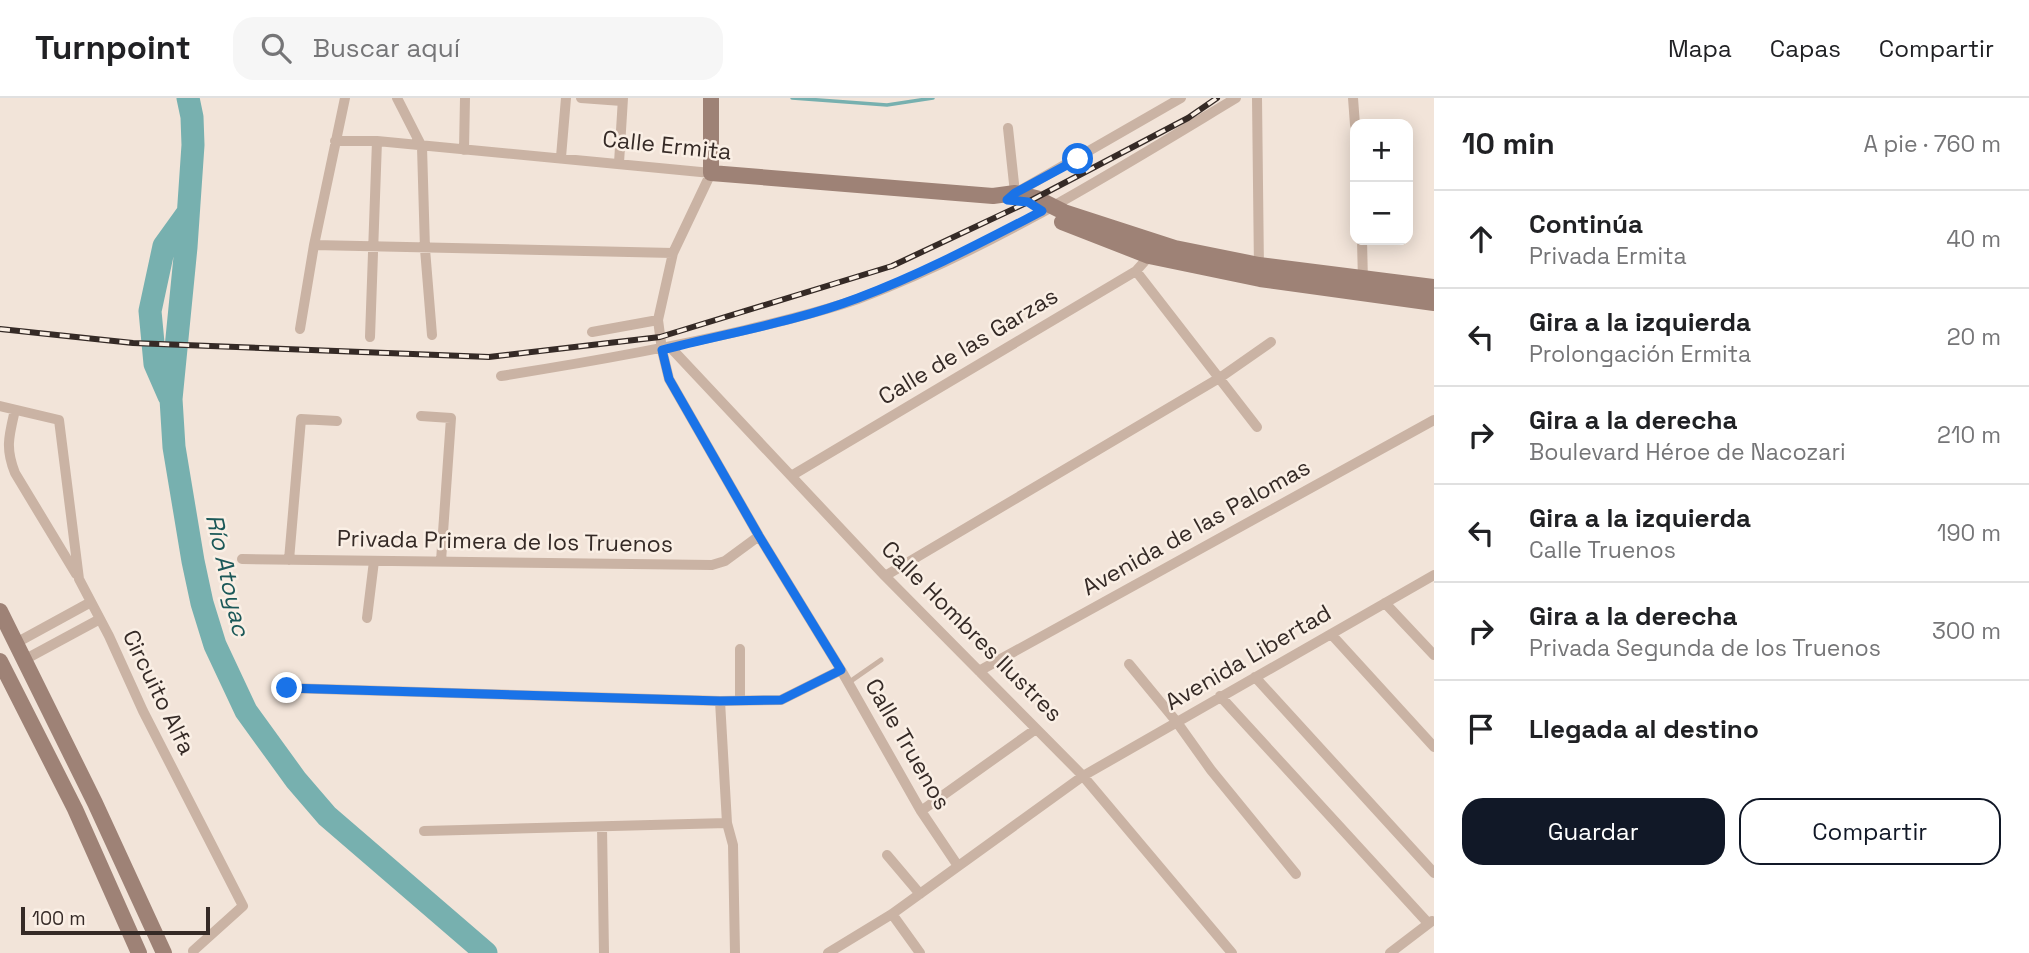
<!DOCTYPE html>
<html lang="es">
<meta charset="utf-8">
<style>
body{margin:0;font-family:"Space Grotesk",sans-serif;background:#f6f6f6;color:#202124}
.controls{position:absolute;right:21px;top:21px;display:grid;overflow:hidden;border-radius:14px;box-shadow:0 4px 18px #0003}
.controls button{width:63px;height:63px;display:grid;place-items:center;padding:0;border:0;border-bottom:2px solid #e0e0e0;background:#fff;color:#202124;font:35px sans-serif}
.scale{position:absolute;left:21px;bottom:18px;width:189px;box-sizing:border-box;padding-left:7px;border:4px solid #352a26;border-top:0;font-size:19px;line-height:24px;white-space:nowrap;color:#352a26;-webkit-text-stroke:5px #faefe5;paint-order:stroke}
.stop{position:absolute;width:21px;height:21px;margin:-16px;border:5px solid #1a73e8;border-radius:50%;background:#fff}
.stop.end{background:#1a73e8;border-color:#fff;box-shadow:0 2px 7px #0008}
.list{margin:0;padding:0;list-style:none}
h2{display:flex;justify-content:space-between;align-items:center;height:91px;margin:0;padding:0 28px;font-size:30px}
h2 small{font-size:23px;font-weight:400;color:#757577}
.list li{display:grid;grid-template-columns:46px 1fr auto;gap:21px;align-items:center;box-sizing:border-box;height:98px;padding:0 28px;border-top:2px solid #e0e0e0}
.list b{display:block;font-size:26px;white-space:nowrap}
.list p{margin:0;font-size:23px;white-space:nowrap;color:#757577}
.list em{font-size:23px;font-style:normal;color:#757577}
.actions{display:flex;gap:14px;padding:21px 28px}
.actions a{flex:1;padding:16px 0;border:2px solid #111827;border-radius:21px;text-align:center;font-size:24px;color:#111827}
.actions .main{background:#111827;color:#fff}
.icon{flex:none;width:38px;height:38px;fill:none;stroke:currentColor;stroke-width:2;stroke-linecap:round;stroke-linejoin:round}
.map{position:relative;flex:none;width:1434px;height:855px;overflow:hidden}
header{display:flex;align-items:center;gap:42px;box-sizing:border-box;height:98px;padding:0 35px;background:#fff;border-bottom:2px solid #e0e0e0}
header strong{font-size:33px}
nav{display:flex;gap:38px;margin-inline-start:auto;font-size:24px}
.search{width:490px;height:63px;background:#f6f6f6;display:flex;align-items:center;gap:18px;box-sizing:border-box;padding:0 24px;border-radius:21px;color:#757577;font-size:26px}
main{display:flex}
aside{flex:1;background:#fff}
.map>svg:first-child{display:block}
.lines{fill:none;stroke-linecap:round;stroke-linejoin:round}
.stream{stroke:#77b0af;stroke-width:3.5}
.river{stroke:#77b0af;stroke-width:23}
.lane{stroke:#cab3a4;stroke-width:5}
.street{stroke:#cab3a4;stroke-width:10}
.secondary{stroke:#9e8276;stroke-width:16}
.rail-casing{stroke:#352a26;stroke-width:6}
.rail{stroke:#faefe5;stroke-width:3.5;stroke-dasharray:10;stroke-linecap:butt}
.route{stroke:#1a73e8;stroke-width:9}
.labels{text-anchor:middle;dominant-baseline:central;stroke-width:5;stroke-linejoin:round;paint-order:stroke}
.street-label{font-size:23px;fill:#352a26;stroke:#faefe5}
.water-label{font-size:24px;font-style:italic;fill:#1b5858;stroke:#faefe5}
</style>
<header>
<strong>Turnpoint</strong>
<div class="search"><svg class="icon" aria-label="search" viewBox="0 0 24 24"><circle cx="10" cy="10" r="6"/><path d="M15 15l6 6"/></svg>Buscar aquí</div>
<nav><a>Mapa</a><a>Capas</a><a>Compartir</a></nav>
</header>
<main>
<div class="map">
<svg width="1434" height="855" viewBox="0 0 1434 855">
<rect width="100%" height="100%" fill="#f2e4d9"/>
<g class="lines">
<path class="stream" d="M792,0L887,7L933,0"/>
<path class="river" d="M188,0L192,19L193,47L186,149L171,301L174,349L193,463L202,505L215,547L246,613L296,682L327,718L486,855
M169,298L155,266L150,213L164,148L187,116"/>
<path class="lane" d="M848,585L881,562"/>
<path class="street" d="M397,0L422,49L425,151L432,237
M581,0L622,3
M1257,0L1259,172
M1353,0L1355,27
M1008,30L1015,95
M335,43H377L711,75L673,155L658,222L662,252L669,281L759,438L841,572L921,713L958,768
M464,52L465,0
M561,59L566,0
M619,65L623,0
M1014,96L1181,0
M1362,142L1363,184
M314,147L673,155
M1136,173L1257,329
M300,231L314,147L345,0
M592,234L658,222
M370,239L377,43
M671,250L885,478L1083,678L1232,855
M501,278C583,265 664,251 745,232C783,223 821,214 858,201C991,151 1115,73 1236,0
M0,308L59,322L79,481L109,538L143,613L243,808L193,853
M15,312C9,338 5,350 15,375L76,476
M421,318L451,320L441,463
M791,378L1136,173L1153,154
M242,461L712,467L725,463L759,438
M289,462L301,321L337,323
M885,478L1221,279L1271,244
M1385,505L1434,557
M367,520L374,463
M1331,536L1434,649
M16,545L91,504
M24,562L100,521
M1129,566L1176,623L1211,672L1296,776
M979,573L1434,322
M1255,579L1434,775
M287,590L720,603L781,602L841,572
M1220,598L1428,825
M720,603L727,725L733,747L735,855
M740,603V551
M921,713L1036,631
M602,729L604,855
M424,733L727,725
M887,757L920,796
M892,816L920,855
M828,855L892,816L1083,678L1434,477
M1390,855L1432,823"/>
<path class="secondary" d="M711,0V75L993,98L1015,95L1036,100L1064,114L1175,150L1259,167L1434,189
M1062,124L1149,158L1260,181L1434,205
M0,513L95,705L164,855
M0,563L75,711L139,855"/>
<g class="rail-casing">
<path id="rail" d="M0,231L133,245L489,259L660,239L892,168L1028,104L1188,20L1217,0"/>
</g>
<use href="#rail" class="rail"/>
</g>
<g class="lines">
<path class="route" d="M287,590L720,603L781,602L841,572L759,438L669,281L662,252C727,235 795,224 858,200C922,176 982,144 1042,113L1028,104L1007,102L1015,95L1078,61"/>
</g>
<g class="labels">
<g class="street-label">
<text transform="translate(667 47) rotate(6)">Calle Ermita</text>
<text transform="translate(968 248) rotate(-31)">Calle de las Garzas</text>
<text transform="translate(1196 429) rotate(-29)">Avenida de las Palomas</text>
<text transform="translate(505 443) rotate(1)">Privada Primera de los Truenos</text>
<text transform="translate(972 533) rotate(45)">Calle Hombres Ilustres</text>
<text transform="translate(1248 559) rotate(-30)">Avenida Libertad</text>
<text transform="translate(159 594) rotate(64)">Circuito Alfa</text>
<text transform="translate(908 646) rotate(60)">Calle Truenos</text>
</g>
<g class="water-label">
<text transform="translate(228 477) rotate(77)">Río Atoyac</text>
</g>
</g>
</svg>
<div class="controls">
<button>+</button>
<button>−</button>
</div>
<div class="scale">100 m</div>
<div class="stop" style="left:1078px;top:61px"></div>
<div class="stop end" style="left:287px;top:590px"></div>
</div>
<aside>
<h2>10 min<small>A pie · 760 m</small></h2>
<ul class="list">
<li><svg class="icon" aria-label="ahead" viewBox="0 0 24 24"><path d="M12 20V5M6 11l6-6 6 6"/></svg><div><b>Continúa</b><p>Privada Ermita</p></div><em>40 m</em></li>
<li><svg class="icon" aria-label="left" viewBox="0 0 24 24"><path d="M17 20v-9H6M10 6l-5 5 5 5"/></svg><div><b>Gira a la izquierda</b><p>Prolongación Ermita</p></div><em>20 m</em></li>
<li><svg class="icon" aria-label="right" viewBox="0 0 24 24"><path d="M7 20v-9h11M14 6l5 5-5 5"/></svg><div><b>Gira a la derecha</b><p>Boulevard Héroe de Nacozari</p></div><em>210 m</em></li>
<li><svg class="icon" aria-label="left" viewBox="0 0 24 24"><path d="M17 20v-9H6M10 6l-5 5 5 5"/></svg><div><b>Gira a la izquierda</b><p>Calle Truenos</p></div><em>190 m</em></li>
<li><svg class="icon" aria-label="right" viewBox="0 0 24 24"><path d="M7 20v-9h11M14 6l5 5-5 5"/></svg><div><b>Gira a la derecha</b><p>Privada Segunda de los Truenos</p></div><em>300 m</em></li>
<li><svg class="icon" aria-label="arrive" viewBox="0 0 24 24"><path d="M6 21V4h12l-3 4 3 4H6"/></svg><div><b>Llegada al destino</b></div></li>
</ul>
<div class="actions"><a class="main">Guardar</a><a>Compartir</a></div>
</aside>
</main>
